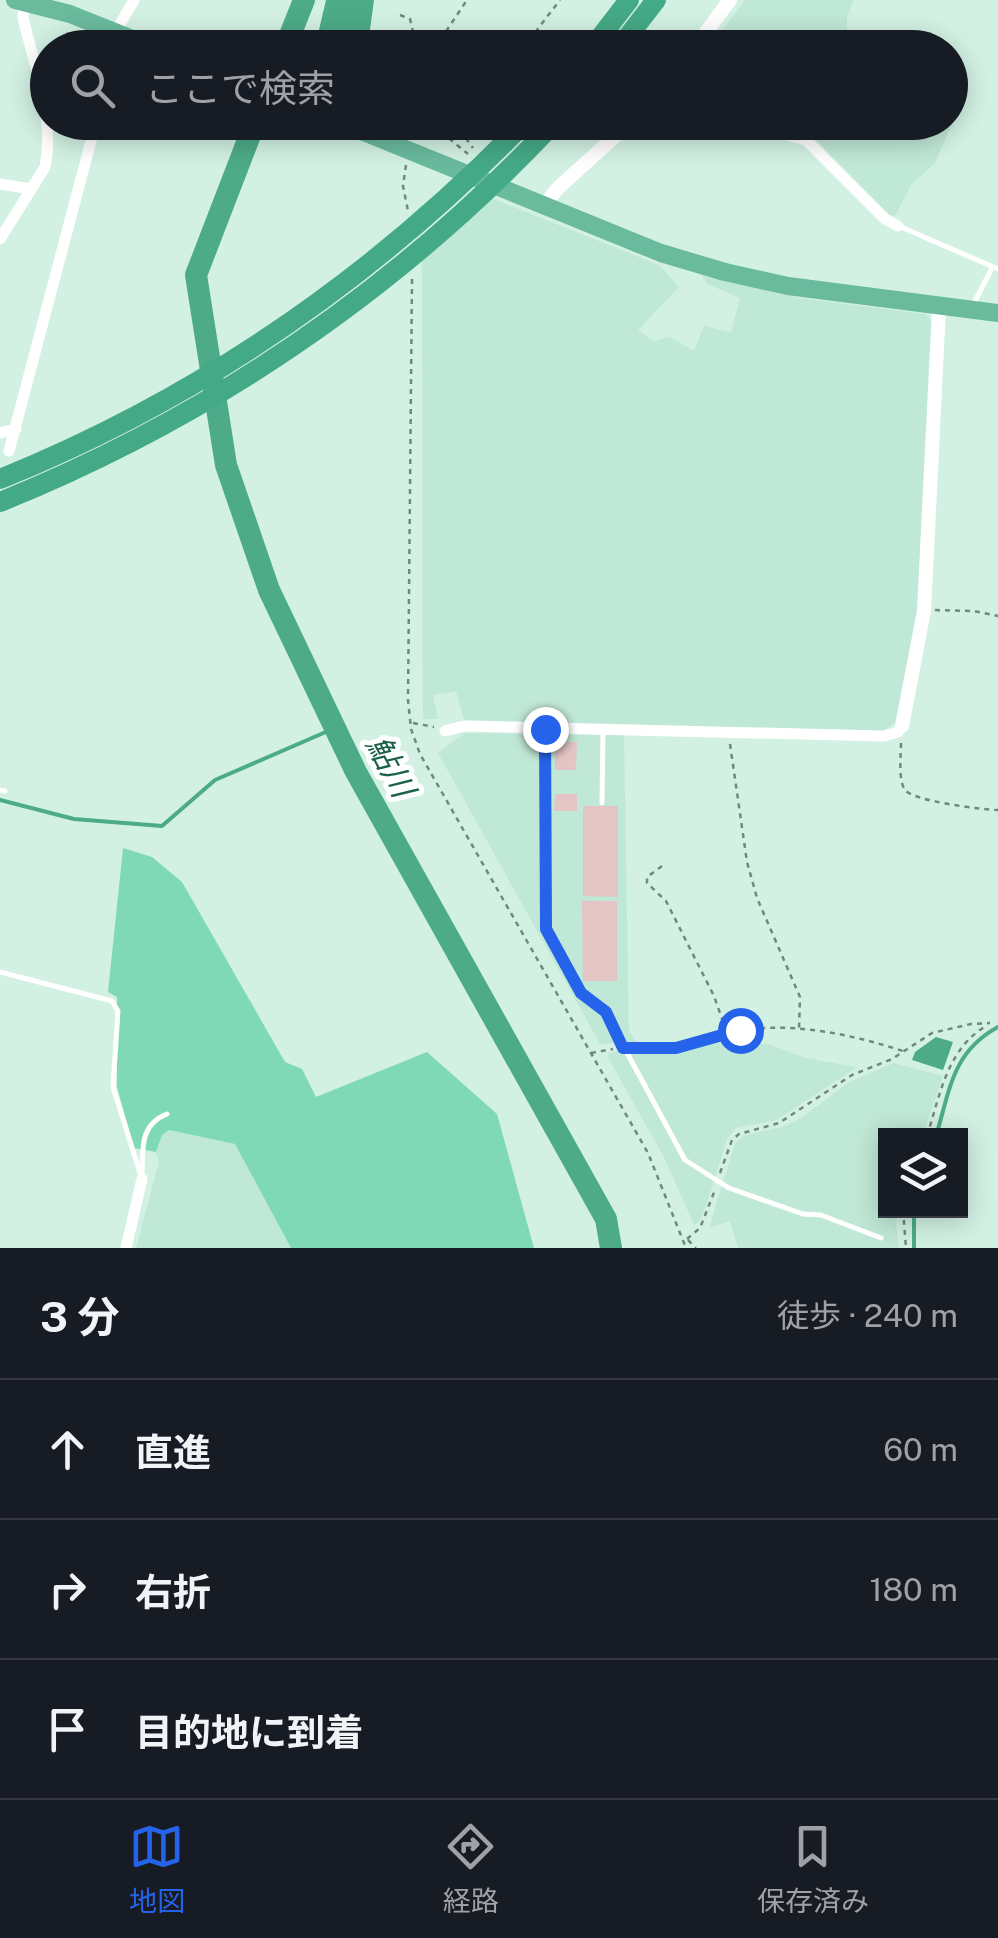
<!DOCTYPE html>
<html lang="ja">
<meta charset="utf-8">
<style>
body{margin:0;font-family:"Public Sans","Noto Sans JP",sans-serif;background:#20242c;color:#f1f3f6}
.controls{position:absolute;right:30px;bottom:30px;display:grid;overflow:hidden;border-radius:0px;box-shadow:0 5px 25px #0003}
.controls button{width:90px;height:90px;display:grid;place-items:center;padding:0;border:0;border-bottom:2px solid #363941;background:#171b24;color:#f1f3f6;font:50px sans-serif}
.stop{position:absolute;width:30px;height:30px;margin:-22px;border:8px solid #2563eb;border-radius:50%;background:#fff}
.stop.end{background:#2563eb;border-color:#fff;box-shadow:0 2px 10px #0008}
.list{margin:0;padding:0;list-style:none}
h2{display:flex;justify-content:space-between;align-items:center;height:130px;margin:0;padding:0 40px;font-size:42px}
h2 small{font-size:32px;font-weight:400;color:#9ea1a6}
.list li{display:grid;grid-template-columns:65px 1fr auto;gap:30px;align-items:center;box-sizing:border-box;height:140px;padding:0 40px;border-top:2px solid #363941}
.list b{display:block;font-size:38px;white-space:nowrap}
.list em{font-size:32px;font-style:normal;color:#9ea1a6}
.icon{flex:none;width:55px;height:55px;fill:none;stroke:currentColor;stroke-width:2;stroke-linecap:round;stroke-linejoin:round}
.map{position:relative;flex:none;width:998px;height:1248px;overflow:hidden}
.search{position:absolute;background:#171b24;box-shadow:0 5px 25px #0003;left:30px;right:30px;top:30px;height:110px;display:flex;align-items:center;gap:25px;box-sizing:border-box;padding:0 35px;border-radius:55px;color:#9ea1a6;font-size:38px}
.sheet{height:550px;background:#171b24}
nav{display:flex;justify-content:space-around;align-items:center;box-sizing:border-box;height:140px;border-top:2px solid #363941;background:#171b24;font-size:28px;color:#9ea1a6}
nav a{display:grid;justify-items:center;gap:5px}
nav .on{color:#2563eb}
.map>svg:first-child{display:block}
.built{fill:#c0e8d6}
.green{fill:#7fd9b6}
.water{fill:#4dab89}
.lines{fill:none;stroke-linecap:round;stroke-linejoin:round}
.stream{stroke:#4dab89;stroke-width:4}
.river{stroke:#4dab89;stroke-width:22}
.building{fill:#e4c4c4}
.path{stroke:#72877e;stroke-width:2.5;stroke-dasharray:5 5;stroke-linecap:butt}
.service{stroke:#fff;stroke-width:5}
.minor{stroke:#fff;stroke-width:11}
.tertiary{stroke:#fff;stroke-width:14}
.trunk{stroke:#6aba9e;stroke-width:18}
.motorway{stroke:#44a986;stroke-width:20}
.route{stroke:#2563eb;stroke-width:12}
.labels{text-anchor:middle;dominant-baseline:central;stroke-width:10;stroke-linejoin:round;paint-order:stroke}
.water-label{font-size:32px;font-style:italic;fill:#1a614a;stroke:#fff}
</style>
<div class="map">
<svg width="998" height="1248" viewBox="0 0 998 1248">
<rect width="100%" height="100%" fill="#d2f1e3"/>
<path class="built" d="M745,0H854L847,17V29L910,47H710Z
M951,104L955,117L935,163L911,185L895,216L889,214L813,137L764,123L950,122Z
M491,198L659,265L679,287L638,330L654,341L670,337L694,351L704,326L731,332L740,298L707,284L702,275L800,298L925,314L932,321L917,618L895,722L884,731L464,720L456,691L433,695L438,719H423L422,261Z
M465,733L624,735L629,1031L637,1042L600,1044L438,753Z
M722,1040L771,1045L806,1058L857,1067L777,1120L736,1128L727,1139L706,1207L698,1223L694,1225L664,1157L607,1056L612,1052L641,1050L679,1052Z
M894,1063L943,1076L923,1135L886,1136V1210L899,1211L896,1222L899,1248H738L730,1221L709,1228L735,1143L744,1135L782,1127L801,1118L849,1082Z
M169,1130L235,1144L291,1248H136L159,1162L156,1152L162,1135Z"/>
<path class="green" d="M123,848L152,857L182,882L285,1062L302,1069L316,1097L427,1052L497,1114L534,1248H291L235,1144L169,1130L162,1135L156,1152L134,1148L117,1087V997L108,992Z"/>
<path class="water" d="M326,0H374L369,37L345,47H315Z
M936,1037L953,1042L943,1070L912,1060L915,1052Z"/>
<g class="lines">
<path class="stream" d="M0,800L74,819L162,826L215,780L335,728
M936,1136C950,1090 952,1052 998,1027
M914,1210V1248"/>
<path class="river" d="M285,48L304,0
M255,122L196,275L226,465L269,590L356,772L606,1219L611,1248"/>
</g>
<path class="building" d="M555,742H577L576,770H555Z
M555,794H577V811H554Z
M583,806H618V897L583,896Z
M582,901H617V981H583Z"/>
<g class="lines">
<path class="path" d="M400,15L410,19L417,48
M435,48L467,0
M442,48L446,40
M523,48L560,0
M438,122L446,136L468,154
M454,122L473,148
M419,137L429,122
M406,165L403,186L408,211
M412,279L408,700L411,729L420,754L648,1153L686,1248
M935,610L974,611L998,616
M413,723L434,727
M901,743C901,755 898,780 905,790C913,801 983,810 998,810
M730,744L747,862L757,898L800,997L799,1029
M662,866L647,877V883L666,901L714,996L727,1033C785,1020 847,1033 903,1051
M636,1046L676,1048L725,1033
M591,1053L613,1049
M927,1136C940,1095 947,1049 986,1026
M720,1173L732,1140L739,1134L779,1123L852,1075L892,1059L932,1033L971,1024L990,1023
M903,1210L906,1248
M687,1239L700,1228L715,1190
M688,1240L696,1248"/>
<path class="service" d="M47,124L90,134
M901,227L998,269
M973,305L992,268
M545,729L547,934L581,993L605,1012L685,1160L729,1188L803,1214L821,1215L881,1238
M0,790L5,791
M602,803L603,730
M0,972L112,1001L118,1011L113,1087L141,1176
M142,1176C143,1149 139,1125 167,1114"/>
<path class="minor" d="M113,48L116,31L134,0
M738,122L806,140L885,219L898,226
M0,184L31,189
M0,239L45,167C55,119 34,64 23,18L24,2
M0,433L16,429
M9,451L96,122
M445,731L464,726L884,736L898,732L902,726
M126,1248L142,1179"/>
<path class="tertiary" d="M694,48L730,0
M545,204L558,188L631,122
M902,726L924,611L939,308"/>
<path class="trunk" d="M15,0L70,14L155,48
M339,122L661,253L725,272L788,286L998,313"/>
<path class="motorway" d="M592,48L629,0
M619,48L656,0
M0,479C200,398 375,277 525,122
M0,502C212,416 398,289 555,122"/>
</g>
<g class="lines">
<path class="route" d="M545,729L546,929L581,993L606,1012L623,1048H676L740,1030"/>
</g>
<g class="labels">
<g class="water-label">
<text transform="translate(391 766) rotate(62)">鮎川</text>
</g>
</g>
</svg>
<div class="controls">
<button><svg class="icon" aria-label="layers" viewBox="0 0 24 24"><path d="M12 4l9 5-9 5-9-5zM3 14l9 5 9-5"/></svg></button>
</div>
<div class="stop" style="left:740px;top:1030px"></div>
<div class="stop end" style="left:545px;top:729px"></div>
<div class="search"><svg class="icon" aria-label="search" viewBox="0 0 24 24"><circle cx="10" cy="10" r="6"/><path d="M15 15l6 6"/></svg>ここで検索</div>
</div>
<section class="sheet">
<h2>3 分<small>徒歩 · 240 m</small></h2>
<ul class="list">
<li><svg class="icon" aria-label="ahead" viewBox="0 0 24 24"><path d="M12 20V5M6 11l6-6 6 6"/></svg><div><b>直進</b></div><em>60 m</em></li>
<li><svg class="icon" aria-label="right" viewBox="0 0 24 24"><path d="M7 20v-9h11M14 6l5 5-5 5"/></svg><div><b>右折</b></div><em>180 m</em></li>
<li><svg class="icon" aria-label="arrive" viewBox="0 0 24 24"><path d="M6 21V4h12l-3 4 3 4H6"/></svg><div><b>目的地に到着</b></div></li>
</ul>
</section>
<nav>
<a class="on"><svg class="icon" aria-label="map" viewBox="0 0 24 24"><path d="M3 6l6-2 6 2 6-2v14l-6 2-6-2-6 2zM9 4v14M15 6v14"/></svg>地図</a>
<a><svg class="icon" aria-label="directions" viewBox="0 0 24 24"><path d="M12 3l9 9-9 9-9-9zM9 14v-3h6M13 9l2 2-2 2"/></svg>経路</a>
<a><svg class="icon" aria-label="saved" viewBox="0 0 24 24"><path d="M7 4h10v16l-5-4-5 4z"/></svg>保存済み</a>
</nav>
